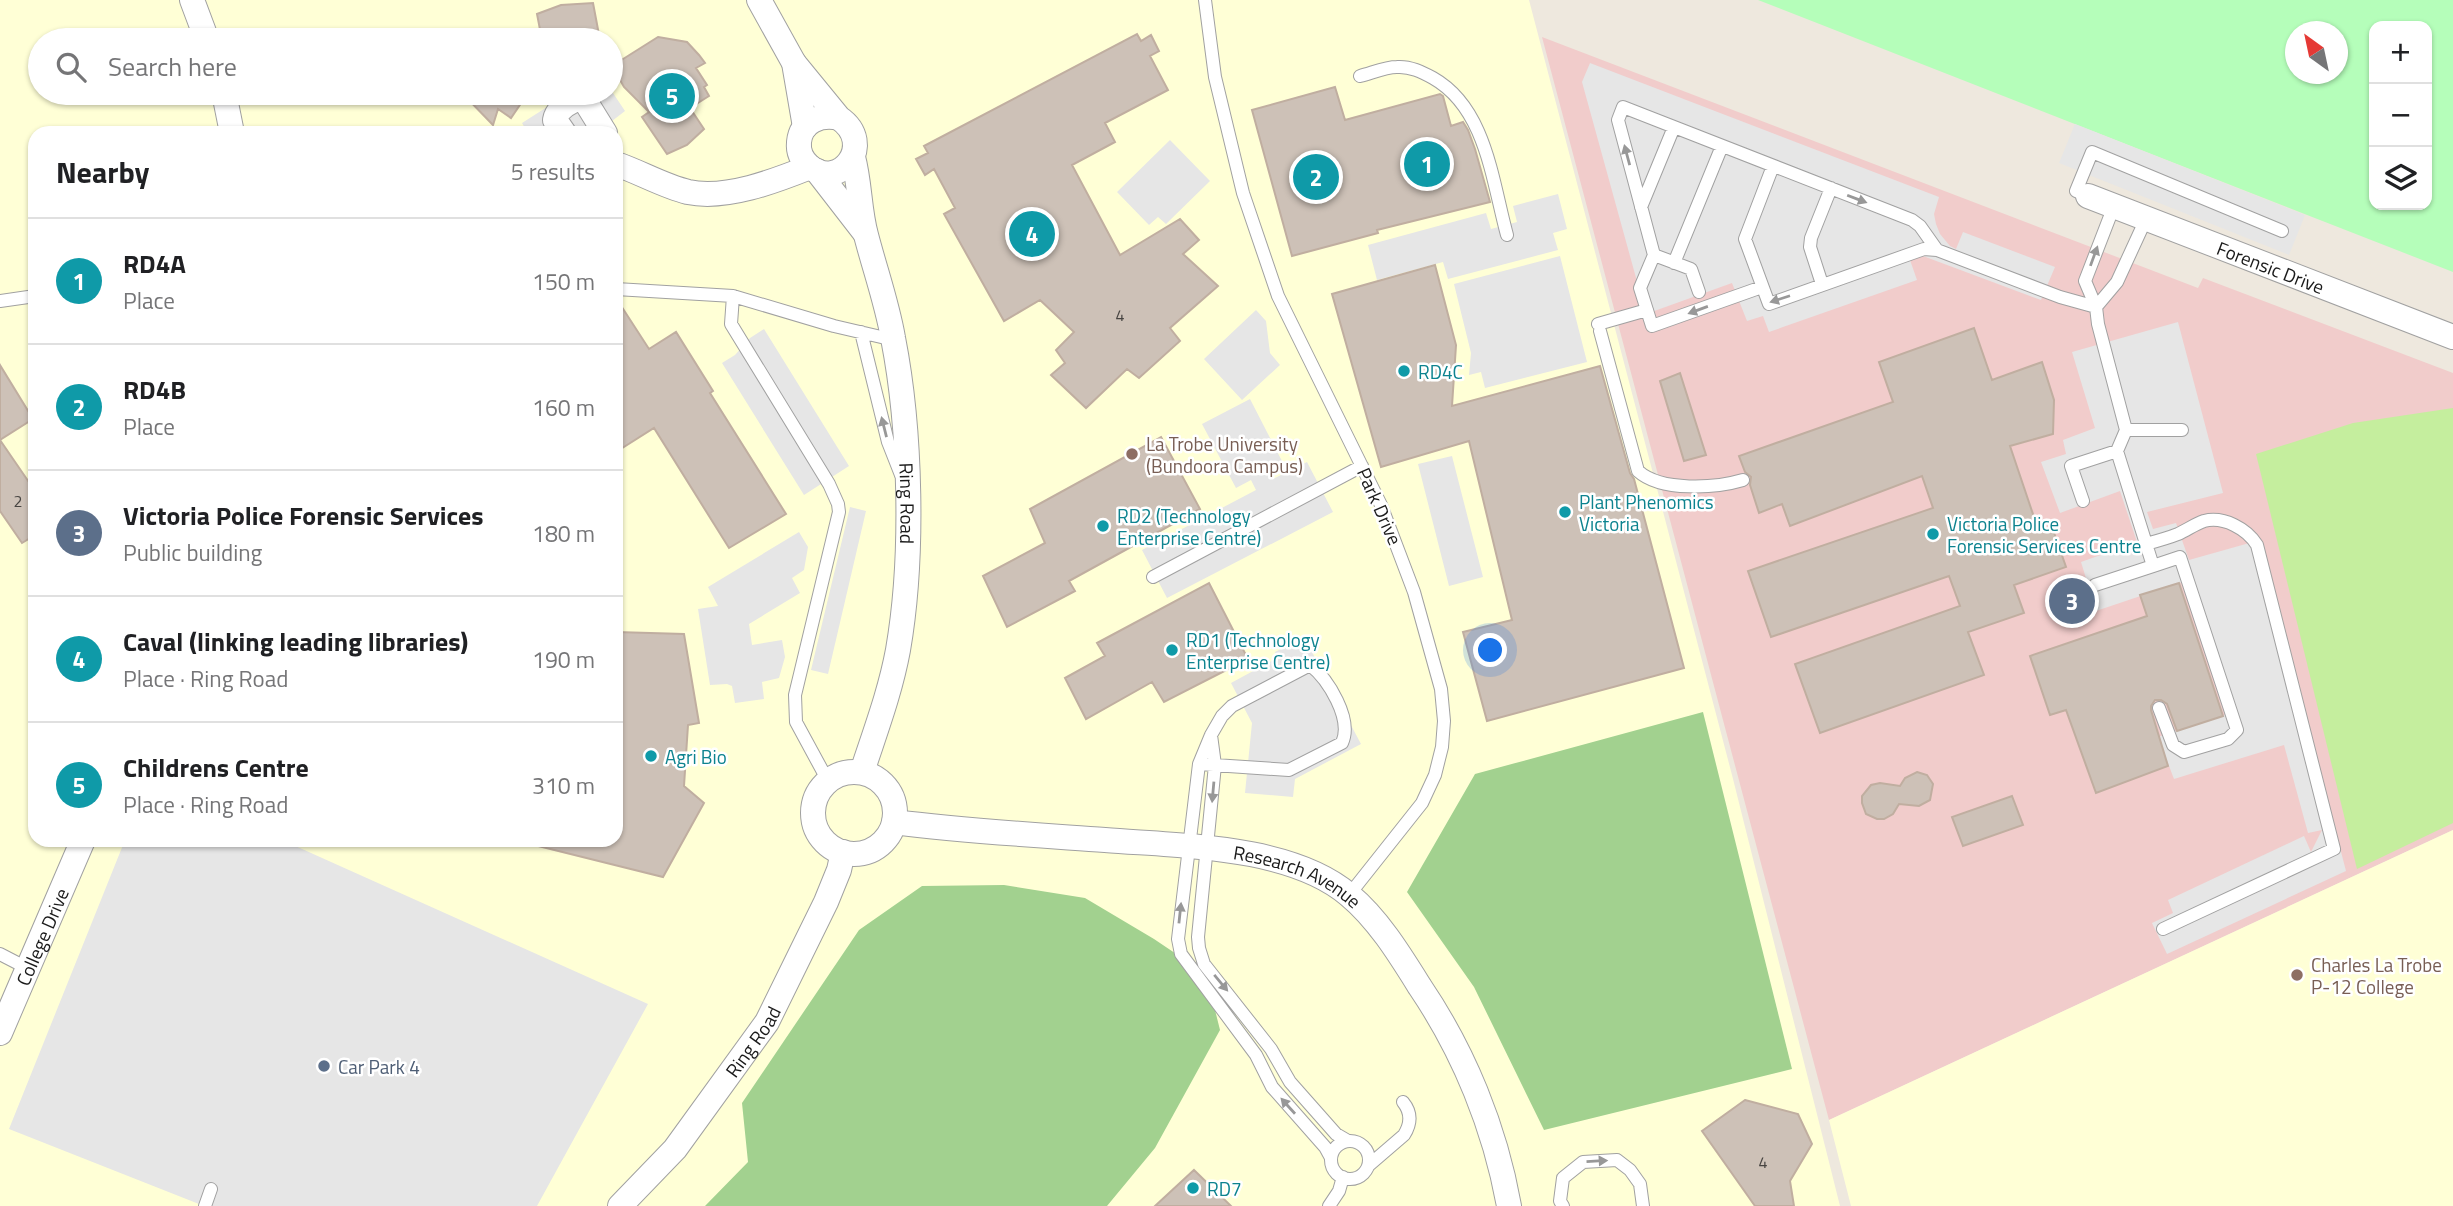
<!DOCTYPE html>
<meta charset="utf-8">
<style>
body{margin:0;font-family:"Titillium Web",sans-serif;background:#f6f6f6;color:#202124}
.controls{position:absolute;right:21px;top:21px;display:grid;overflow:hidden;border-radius:14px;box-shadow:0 2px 5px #0004}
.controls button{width:63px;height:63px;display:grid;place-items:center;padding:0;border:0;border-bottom:2px solid #e0e0e0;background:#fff;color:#202124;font:35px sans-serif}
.compass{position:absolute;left:2285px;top:21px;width:63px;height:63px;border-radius:50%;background:#fff;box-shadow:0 2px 5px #0004;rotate:327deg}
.you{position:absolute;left:1491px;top:651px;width:24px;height:24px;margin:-18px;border:5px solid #fff;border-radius:50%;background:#1a73e8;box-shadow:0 0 0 10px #1a73e833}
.badge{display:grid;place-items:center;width:46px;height:46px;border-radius:50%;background:#c50000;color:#fff;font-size:23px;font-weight:700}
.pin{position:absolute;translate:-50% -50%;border:4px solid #fff;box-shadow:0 2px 7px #0006}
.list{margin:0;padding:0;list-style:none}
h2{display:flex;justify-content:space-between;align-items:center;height:91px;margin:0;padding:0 28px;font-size:30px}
h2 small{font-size:23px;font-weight:400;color:#757577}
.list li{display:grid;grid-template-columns:46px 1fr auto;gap:21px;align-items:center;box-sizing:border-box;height:126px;padding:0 28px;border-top:2px solid #e0e0e0}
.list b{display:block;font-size:26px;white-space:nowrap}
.list p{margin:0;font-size:23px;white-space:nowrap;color:#757577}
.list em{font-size:23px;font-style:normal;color:#757577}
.icon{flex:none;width:38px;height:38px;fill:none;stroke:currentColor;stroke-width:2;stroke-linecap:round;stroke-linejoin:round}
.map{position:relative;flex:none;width:2453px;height:1206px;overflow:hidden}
.search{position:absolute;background:#fff;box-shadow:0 2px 5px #0004;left:28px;top:28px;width:595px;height:77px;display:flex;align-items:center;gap:18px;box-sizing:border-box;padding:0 24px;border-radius:38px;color:#757577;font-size:26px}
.panel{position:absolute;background:#fff;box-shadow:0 2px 5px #0004;left:28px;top:126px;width:595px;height:721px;border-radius:21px}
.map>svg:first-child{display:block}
.commercial{fill:#f1cccb}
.education{fill:#ffffd6;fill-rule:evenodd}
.grass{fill:#c5ee9e}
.forest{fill:#a2d18f}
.park{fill:#b5feba;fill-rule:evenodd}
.parking{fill:#e6e6e6}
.building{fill:#cdc1b7;stroke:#c0aea0;stroke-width:2}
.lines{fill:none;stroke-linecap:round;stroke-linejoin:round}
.service-casing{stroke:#a1a1a1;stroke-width:14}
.minor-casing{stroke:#a1a1a1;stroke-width:26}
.service{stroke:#fff;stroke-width:12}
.minor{stroke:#fff;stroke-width:24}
.oneway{fill:#989898}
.culture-dot{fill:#0f9aa8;stroke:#fff;stroke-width:2.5}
.education-dot{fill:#8d6e63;stroke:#fff;stroke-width:2.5}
.service-dot{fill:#5c6f8a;stroke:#fff;stroke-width:2.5}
.labels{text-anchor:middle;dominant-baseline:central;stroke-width:5;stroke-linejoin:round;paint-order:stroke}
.number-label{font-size:16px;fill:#474441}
.street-label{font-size:19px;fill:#1a1a1a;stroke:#fff}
.culture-label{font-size:19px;fill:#0d838f;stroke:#fff;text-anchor:start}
.education-label{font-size:19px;fill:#785e54;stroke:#fff;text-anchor:start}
.service-label{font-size:19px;fill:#4e5e75;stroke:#fff;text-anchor:start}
</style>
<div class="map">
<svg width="2453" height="1206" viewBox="0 0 2453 1206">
<rect width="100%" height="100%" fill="#eee8de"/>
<path class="commercial" d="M1542,37L2198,288L2203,278L2453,373V830L1829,1120Z"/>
<path class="education" d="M0,0H1529L1732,775L1840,1206H0ZM40,40H611V93H40ZM35,133H616V840H35Z
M2453,830V1206H1851L1829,1120Z"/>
<path class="grass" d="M2453,408V823L2357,869L2256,454L2353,423Z"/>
<path class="forest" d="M1703,712L1792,1069L1544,1130L1474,987L1407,892L1475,774Z
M1004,885L1085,898L1154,939L1206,974L1220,1030L1155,1148L1107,1206H705L748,1162L742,1103L859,930L922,886Z"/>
<path class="park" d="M1758,0H2453V272ZM2374,26H2427V205H2374ZM2296,32H2338V74H2296Z"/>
<path class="parking" d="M1590,63L1939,197L1934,214L1936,224L1940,234L1950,246L1956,249L1963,232L2055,267L2041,300L1923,256L1910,260L1917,280L1769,332L1763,316L1747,321L1732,283L1646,314L1582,82Z
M611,90L625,111L612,121L608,133H528L522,123L569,93H611Z
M2075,124L2305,215L2289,255L2059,163Z
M1170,140L1210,181L1166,224L1158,217L1149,225L1117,192Z
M1558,194L1567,229L1553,233L1558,250L1448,279L1443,262L1377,280L1368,245L1486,213L1491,229L1517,222L1513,206Z
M1560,256L1587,362L1485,388L1481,372L1469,375L1471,353L1454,284Z
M1256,310L1266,321L1270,353L1280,365L1242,400L1204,359Z
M2178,322L2223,493L2147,512L2153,529L2176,523L2189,560L2260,540L2346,871L2167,954L2152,923L2173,913L2168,900L2304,836L2311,852L2322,830L2308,833L2284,745L2174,779L2158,737L2225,715L2182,582L2096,611L2081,562L2137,542L2120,491L2060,513L2041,462L2066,454L2063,440L2095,428L2072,352Z
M764,329L849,466L804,495L722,363L735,355L750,338Z
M1250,399L1284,465L1270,472L1273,479L1307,462L1333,512L1167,598L1142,550L1256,490L1251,480L1236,488L1202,424Z
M1452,456L1483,577L1449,586L1418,464Z
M850,507L866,511L828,674L811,670Z
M799,532L808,547L804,570L792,578L800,593L749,624L752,645L782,640L785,657L779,678L762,682L764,699L735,703L732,686L727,684L710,685L698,609L718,606L708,587Z
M1304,637L1361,744L1295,779L1293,797L1245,793L1252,723L1231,683L1277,658L1275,652Z
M125,840H282L648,1004L537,1206H204L9,1129Z"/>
<path class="building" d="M593,3L600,40H542L537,14L561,5Z
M1137,34L1141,41L1151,35L1159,51L1150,56L1168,90L1105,123L1115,142L1072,165L1120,255L1180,219L1199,240L1183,254L1218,286L1170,328L1180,341L1139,378L1127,369L1086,408L1051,375L1065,363L1056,350L1074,332L1040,300L1004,321L944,214L955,208L934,169L925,175L916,159L928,153L924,146Z
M658,37L687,42L699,55L705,63L696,68L707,85L704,87L709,96L690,108L704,129L687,145L667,154L642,117L649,112L624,87L612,66Z
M1335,87L1345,120L1440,94L1443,96L1451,126L1463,122L1468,130L1475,149L1490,202L1377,230L1378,233L1292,256L1252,110Z
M462,93H528L511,118L498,109L493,125Z
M1435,265L1456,345L1452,406L1600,366L1630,473L1634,479L1684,668L1487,721L1463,632L1512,620L1469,441L1381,467L1332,294Z
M616,298L649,349L676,332L713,391L710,393L786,514L729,548L654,428L616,452Z
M1974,328L1992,380L2042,362L2054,400L2053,434L2010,446L2039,532L2052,527L2066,567L2014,585L2024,613L1968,632L1984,675L1820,733L1795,664L1960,606L1949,576L1771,637L1748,571L1933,508L1922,476L1790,526L1782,504L1759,513L1750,485L1751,477L1745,472L1739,456L1893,402L1879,362Z
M0,365L33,419L0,440L35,491V535L22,543L0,511Z
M1680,373L1706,455L1684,461L1660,381Z
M1161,437L1200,509L1069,581L1075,591L1007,627L983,576L1045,543L1030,509Z
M1209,583L1248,659L1164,702L1152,682L1086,719L1065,678L1105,656L1097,643Z
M2179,583L2223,716L2177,731L2167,704L2161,700H2155L2151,706V710L2168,766L2096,793L2066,710L2050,715L2030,656L2147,616L2140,595Z
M616,632L684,634L699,723L688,725L684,786L704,803L663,877L538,846V840H616Z
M1917,772L1927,775L1933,784L1930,800L1919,806L1899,804L1893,814L1884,819H1877L1866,814L1862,803V796L1871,785L1880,783L1900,786L1905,778Z
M2012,796L2023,825L1963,846L1952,817Z
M1745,1100L1798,1114L1812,1144L1790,1181L1794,1206H1755L1702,1131Z
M1194,1170L1231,1206H1155Z"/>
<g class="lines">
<g class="service-casing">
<path id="service" d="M1205,0L1215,77L1243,193L1278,296L1381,505L1414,592L1441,689L1444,721L1442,747L1435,775L1422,803L1349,895
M1360,76C1372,73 1385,67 1397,67C1410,66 1422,72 1433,78C1486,108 1492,180 1507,235
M1773,166L1745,239L1769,304L1924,249L1937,250L2060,297L2096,307
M2088,196L2076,191L2092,152L2282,231
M2114,206L2085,281L2096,307L2098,324L2126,430L2117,451L2153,566L2180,557L2237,730L2228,739L2184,752L2173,745L2159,708
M1641,207L1674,127
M1654,255L1691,269L1699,292
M1674,263L1722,146
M1822,284L1810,247L1811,238L1831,188
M1762,287L1652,326L1640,288L1654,255L1618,120L1623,107L1912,220L1920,226L1937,250
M616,289L733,296L834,326L894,340
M733,296L731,324L829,484L838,504L839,512L795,695L796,722L828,781
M0,301L35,296
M2096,307L2117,282L2146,219
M1598,324L1647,310
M1600,331L1638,471C1661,492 1716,488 1743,480
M861,332L888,442L901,475
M2126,430H2182
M2083,501L2071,466L2117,451
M2146,544C2157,541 2168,538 2178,534C2187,530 2195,524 2204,521C2224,516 2247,529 2257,545L2334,849L2163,929
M1153,577L1362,466
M2095,585L2153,566
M1211,735L1215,765L1198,937L1199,948L1204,964L1271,1049L1290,1082L1336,1134L1348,1141
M1199,764L1289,770L1342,743C1353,719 1328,679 1310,665L1232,706L1222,716L1211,735L1199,764L1178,939L1181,954L1256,1055L1272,1087L1325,1147L1331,1158
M0,954L27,968
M1331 1160a19 19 0 1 1 38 0a19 19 0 1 1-38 0Z
M1368,1166L1404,1135C1411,1124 1412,1113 1403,1102
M205,1206L211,1189
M1329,1206L1339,1191L1343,1177
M1563,1206L1560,1201L1563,1178L1583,1162L1617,1160L1630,1170L1640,1184L1643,1206"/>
</g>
<g class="minor-casing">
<g id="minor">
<path d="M192,0L207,40"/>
<path d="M759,0L794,63L805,127"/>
<path d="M794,63L839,118C877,144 839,192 809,166C802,160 798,152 799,142C801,121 821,114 839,118"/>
<path d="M224,93L232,133"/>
<path d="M564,133L555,120C557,108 569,102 580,98L584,99L605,133"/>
<path id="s1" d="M853,157C860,183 859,210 866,235C875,270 887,303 893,338C911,430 914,558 898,650C890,693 875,732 862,772"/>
<path d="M616,164C640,172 663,186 688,192C726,200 775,181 810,167"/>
<path d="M817,171L865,233"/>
<path id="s2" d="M2088,196L2453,337"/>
<circle cx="854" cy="813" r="41"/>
<path id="s3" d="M894,822C964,831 1035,835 1105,840C1179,846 1290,845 1349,895C1378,919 1400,955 1420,987C1464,1052 1495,1128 1509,1206"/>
<path id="s4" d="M0,1033L83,840"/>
<path id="s5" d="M620,1206L675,1149L767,1022L826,902L839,870L843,852"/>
</g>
</g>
<use href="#service" class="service"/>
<use href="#minor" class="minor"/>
</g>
<defs><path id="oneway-solid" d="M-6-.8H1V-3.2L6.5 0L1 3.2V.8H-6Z" transform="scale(1.75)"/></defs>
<g class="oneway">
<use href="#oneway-solid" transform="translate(1627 155) rotate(-105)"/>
<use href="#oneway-solid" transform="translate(1857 199) rotate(21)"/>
<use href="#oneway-solid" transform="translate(2094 256) rotate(-70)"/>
<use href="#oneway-solid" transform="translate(1780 299) rotate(162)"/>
<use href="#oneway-solid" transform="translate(1698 310) rotate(160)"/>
<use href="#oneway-solid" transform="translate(884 427) rotate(-104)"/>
<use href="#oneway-solid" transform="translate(1213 792) rotate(95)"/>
<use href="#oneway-solid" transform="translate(1180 913) rotate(-84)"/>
<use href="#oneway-solid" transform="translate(1221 983) rotate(50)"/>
<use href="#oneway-solid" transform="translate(1288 1106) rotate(-132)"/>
<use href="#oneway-solid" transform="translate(1597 1161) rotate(-3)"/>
</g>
<g class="culture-dot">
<circle cx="1404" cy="371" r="7"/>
<circle cx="1565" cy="512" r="7"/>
<circle cx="1103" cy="526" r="7"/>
<circle cx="1933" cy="534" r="7"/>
<circle cx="1172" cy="650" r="7"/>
<circle cx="651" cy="756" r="7"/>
<circle cx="1193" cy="1188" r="7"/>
</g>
<g class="education-dot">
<circle cx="1132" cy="454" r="7"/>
<circle cx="2297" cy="975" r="7"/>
</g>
<circle class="service-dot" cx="324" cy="1066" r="7"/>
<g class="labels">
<g class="number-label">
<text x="1120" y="315">4</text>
<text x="18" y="501">2</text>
<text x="1763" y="1162">4</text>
</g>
<g class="street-label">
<text stroke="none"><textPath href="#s2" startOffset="196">Forensic Drive</textPath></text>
<text stroke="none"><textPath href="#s1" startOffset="352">Ring Road</textPath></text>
<text transform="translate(1380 506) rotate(66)">Park Drive</text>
<text stroke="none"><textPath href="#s3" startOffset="410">Research Avenue</textPath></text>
<text stroke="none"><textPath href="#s4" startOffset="105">College Drive</textPath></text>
<text stroke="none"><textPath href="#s5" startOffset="212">Ring Road</textPath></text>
</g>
<g class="culture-label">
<text x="1418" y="371">RD4C</text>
<text x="1579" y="501">Plant Phenomics<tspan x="1579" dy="22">Victoria</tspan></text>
<text x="1117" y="515">RD2 (Technology<tspan x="1117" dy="22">Enterprise Centre)</tspan></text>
<text x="1947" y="523">Victoria Police<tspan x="1947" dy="22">Forensic Services Centre</tspan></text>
<text x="1186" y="639">RD1 (Technology<tspan x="1186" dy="22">Enterprise Centre)</tspan></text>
<text x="665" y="756">Agri Bio</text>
<text x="1207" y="1188">RD7</text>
</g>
<g class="education-label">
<text x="1146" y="443">La Trobe University<tspan x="1146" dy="22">(Bundoora Campus)</tspan></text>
<text x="2311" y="964">Charles La Trobe<tspan x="2311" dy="22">P-12 College</tspan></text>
</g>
<g class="service-label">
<text x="338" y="1066">Car Park 4</text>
</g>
</g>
</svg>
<div class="controls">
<button>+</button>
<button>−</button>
<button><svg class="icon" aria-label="layers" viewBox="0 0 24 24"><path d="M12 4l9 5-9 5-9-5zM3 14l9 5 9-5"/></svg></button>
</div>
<svg class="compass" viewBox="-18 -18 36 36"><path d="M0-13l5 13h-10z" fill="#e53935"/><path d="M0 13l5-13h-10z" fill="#757577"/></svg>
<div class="you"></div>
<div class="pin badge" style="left:1427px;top:164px;background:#0f9aa8">1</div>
<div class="pin badge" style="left:1316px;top:177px;background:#0f9aa8">2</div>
<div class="pin badge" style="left:2072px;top:601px;background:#5c6f8a">3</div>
<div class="pin badge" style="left:1032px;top:234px;background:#0f9aa8">4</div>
<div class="pin badge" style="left:672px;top:96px;background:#0f9aa8">5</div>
<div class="search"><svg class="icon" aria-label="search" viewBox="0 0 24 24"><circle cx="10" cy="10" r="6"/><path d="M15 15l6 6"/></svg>Search here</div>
<section class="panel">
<h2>Nearby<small>5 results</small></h2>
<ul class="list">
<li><span class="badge" style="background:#0f9aa8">1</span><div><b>RD4A</b><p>Place</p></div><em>150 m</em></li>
<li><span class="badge" style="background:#0f9aa8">2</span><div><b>RD4B</b><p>Place</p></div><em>160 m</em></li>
<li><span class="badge" style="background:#5c6f8a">3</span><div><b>Victoria Police Forensic Services</b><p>Public building</p></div><em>180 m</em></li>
<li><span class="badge" style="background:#0f9aa8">4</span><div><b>Caval (linking leading libraries)</b><p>Place · Ring Road</p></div><em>190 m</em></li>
<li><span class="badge" style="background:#0f9aa8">5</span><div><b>Childrens Centre</b><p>Place · Ring Road</p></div><em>310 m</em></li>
</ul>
</section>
</div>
